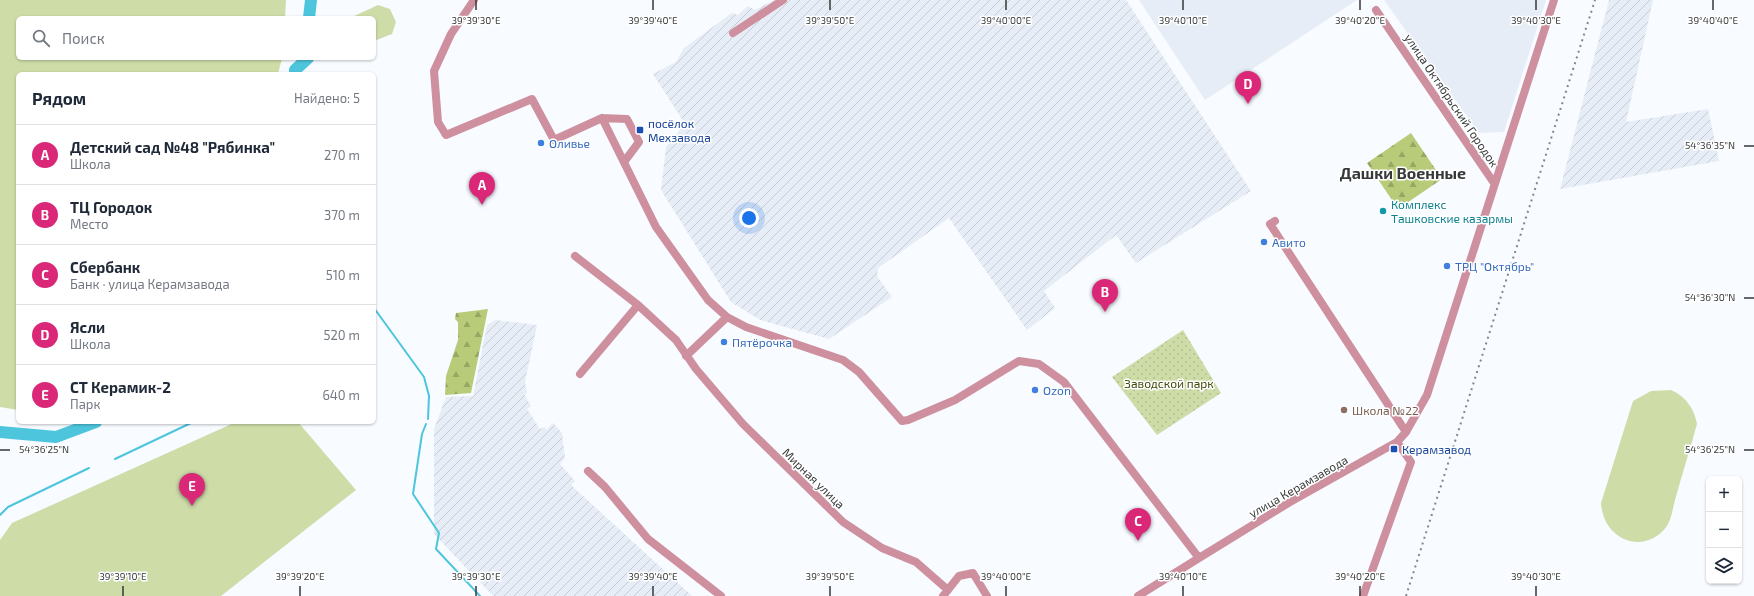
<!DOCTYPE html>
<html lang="ru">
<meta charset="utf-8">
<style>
body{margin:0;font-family:"Exo 2",sans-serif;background:#f6f6f7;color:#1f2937}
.controls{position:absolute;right:12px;bottom:12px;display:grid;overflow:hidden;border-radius:6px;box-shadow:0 1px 3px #0004}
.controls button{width:36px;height:36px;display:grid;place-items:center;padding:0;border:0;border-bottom:1px solid #e0e1e3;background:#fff;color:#1f2937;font:20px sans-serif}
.you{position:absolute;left:749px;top:218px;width:14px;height:14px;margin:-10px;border:3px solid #fff;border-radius:50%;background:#1a73e8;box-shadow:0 0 0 6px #1a73e833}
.badge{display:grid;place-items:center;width:26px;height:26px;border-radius:50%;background:#db2777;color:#fff;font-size:13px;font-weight:700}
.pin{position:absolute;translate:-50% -33px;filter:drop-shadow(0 1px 2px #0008)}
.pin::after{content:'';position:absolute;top:21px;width:14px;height:12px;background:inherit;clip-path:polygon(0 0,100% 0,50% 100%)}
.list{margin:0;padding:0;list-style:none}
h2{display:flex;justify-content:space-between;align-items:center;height:52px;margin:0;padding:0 16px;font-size:17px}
h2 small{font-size:13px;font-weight:400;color:#747a83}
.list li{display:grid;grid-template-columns:26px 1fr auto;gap:12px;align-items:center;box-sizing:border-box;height:60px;padding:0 16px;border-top:1px solid #e0e1e3}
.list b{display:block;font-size:15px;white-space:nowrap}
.list p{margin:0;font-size:13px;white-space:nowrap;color:#747a83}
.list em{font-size:13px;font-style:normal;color:#747a83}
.icon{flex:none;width:22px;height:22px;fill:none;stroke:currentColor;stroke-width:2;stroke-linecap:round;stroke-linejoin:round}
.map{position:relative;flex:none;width:1754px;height:596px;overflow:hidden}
.search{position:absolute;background:#fff;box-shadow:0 1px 3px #0004;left:16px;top:16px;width:360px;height:44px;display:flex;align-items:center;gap:10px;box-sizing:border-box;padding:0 14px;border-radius:6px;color:#747a83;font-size:15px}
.panel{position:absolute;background:#fff;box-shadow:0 1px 3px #0004;left:16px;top:72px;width:360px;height:352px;border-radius:6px}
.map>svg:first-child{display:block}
.built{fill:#e7edf6}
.industrial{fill:url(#industrial-furrows)}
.grass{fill:url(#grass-dots)}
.forest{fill:url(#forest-firs)}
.garden{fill:#cedca8}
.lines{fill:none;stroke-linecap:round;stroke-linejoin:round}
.stream{stroke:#4dc5dd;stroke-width:2}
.river{stroke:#4dc5dd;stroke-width:12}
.minor{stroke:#ce909e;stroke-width:8}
.rail{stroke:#848789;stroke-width:2;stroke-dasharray:2 4;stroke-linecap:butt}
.ticks{fill:none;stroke:#37393a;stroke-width:1.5}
.transit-dot{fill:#1a4fb4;stroke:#fff;stroke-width:1.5}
.shop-dot{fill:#3f7fe0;stroke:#fff;stroke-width:1.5}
.culture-dot{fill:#0f9aa8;stroke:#fff;stroke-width:1.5}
.education-dot{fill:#8d6e63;stroke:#fff;stroke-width:1.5}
.labels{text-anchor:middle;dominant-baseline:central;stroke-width:3;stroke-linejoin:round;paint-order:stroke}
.street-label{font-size:12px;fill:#37393a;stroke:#fff}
.transit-label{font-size:12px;fill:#164399;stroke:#fff;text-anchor:start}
.shop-label{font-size:12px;fill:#366cbe;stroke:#fff;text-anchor:start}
.culture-label{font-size:12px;fill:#0d838f;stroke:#fff;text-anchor:start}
.park-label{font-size:12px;fill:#404b0d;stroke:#fff}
.education-label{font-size:12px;fill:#785e54;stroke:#fff;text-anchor:start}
.district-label{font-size:16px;font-weight:bold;fill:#37393a;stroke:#fff}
.ticks-label{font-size:10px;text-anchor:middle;fill:#37393a;stroke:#fff;stroke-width:3;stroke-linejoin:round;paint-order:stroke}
</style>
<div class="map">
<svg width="1754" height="596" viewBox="0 0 1754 596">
<defs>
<pattern id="industrial-furrows" width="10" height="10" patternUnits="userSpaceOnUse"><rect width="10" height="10" fill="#e7edf6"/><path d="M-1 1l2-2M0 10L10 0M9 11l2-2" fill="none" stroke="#c7ccd4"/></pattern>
<pattern id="grass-dots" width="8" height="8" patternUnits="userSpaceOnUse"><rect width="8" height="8" fill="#cedca8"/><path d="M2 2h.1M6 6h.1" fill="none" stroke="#b2be91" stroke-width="1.8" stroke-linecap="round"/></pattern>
<pattern id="forest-firs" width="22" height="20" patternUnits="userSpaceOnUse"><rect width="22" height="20" fill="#b7cb78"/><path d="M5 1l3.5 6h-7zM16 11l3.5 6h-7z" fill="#96a663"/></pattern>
</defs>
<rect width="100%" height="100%" fill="#f8fbff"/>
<path class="built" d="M1139,0H1357L1205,100Z
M1384,0H1546L1504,132L1479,133Z"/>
<path class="industrial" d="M774,0H1126L1251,191L1136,263L1116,235L1044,291L1055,308L1027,330L949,218L878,268L877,276L892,297L829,339L760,320L731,302L661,190L666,147L685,124L653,74L676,62L684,48L732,13L738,15L748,6L755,10Z
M1609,0H1653L1626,122L1708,109L1719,161L1560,189Z
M495,320L537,325L525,382L527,393L524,394L531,406L527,409L540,429L545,427L546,430L553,423L562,433L565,458L560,464L575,481L571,485L692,596H493L434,534V429L446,397L473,396L487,325Z"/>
<path class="grass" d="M1183,330L1221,393L1157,435L1112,377Z"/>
<path class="forest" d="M1411,133L1442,179L1398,209L1367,163Z
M488,309L471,393L445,395L446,376L458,340V322L455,319L456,313Z"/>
<path class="garden" d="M0,0H286L285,18H18V58H282L278,74H18V410L0,407Z
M378,5L390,9L396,22L392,34L374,41V18H350Z
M1671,390C1686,397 1694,408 1697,424C1690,449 1682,475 1675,500C1673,508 1671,520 1667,526C1657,540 1640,546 1624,539C1609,532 1602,518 1601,503L1633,401L1651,391Z
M236,422H298L356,490L221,596H0V540L12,523Z"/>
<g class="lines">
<path class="stream" d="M374,308L424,377L429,396L428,419
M426,424L422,434L413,494L439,533L436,549L480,596
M115,459L193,422
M0,515L8,507L89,468"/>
<path class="river" d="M309,18L311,0
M295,74V70L308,58
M0,432L56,437L96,422"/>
<path class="minor" d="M474,0L451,34L434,71L438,122L446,135L532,99L554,140L602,118L627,119L639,142L624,162
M1376,10L1494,183
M733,33L783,0
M602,118L656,227L708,300L727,317L746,327L843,360L859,372L902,421L908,420L955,400L1019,361L1039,364L1064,382L1199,558L1290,502L1397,442L1406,432L1427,395L1554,0
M1275,221L1270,224L1406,432
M575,256L638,305L676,340L696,369L743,424L843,522L882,548L916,562L948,590
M686,356L727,317
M580,374L638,305
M588,471L605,487L648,539L721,596
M943,596L959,576L973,573L987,596
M1138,596L1199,558
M1363,596L1411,462L1397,442"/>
<path class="rail" d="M1406,596L1595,0"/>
</g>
<path class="ticks" d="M476,0V10M653,0V10M830,0V10M1006,0V10M1183,0V10M1360,0V10M1536,0V10M1713,0V10M1744,146H1754M1744,298H1754M0,450H10M1744,450H1754M123,586V596M300,586V596M476,586V596M653,586V596M830,586V596M1006,586V596M1183,586V596M1360,586V596M1536,586V596"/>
<g class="transit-dot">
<rect x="636" y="126" width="8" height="8" rx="2"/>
<rect x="1390" y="445" width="8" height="8" rx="2"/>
</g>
<g class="shop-dot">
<circle cx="541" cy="143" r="4"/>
<circle cx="1264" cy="242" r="4"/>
<circle cx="1447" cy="266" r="4"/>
<circle cx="724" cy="342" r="4"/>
<circle cx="1035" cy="390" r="4"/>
</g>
<circle class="culture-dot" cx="1383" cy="211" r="4"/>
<circle class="education-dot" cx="1344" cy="410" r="4"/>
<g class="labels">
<g class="street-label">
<text transform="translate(1452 100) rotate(56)">улица Октябрьский Городок</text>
<text transform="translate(814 478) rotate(44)">Мирная улица</text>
<text transform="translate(1298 486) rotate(-30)">улица Керамзавода</text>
</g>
<g class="transit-label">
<text x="648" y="123">посёлок<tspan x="648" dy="14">Мехзавода</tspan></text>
<text x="1402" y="449">Керамзавод</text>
</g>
<g class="shop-label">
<text x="549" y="143">Оливье</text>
<text x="1272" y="242">Авито</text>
<text x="1455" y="266">ТРЦ "Октябрь"</text>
<text x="732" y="342">Пятёрочка</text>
<text x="1043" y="390">Ozon</text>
</g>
<g class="culture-label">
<text x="1391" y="204">Комплекс<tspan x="1391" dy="14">Ташковские казармы</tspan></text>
</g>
<g class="park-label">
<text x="1169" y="383">Заводской парк</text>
</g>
<g class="education-label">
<text x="1352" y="410">Школа №22</text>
</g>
<g class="district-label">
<text x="1403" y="172">Дашки Военные</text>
</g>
</g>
<g class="ticks-label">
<text x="476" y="24">39°39'30"E</text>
<text x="653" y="24">39°39'40"E</text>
<text x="830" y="24">39°39'50"E</text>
<text x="1006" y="24">39°40'00"E</text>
<text x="1183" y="24">39°40'10"E</text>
<text x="1360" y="24">39°40'20"E</text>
<text x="1536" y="24">39°40'30"E</text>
<text x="1713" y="24">39°40'40"E</text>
<text x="1710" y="149">54°36'35"N</text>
<text x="1710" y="301">54°36'30"N</text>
<text x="44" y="453">54°36'25"N</text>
<text x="1710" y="453">54°36'25"N</text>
<text x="123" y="580">39°39'10"E</text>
<text x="300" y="580">39°39'20"E</text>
<text x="476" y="580">39°39'30"E</text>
<text x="653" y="580">39°39'40"E</text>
<text x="830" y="580">39°39'50"E</text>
<text x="1006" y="580">39°40'00"E</text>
<text x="1183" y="580">39°40'10"E</text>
<text x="1360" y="580">39°40'20"E</text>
<text x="1536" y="580">39°40'30"E</text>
</g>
</svg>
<div class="controls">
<button>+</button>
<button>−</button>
<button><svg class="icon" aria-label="layers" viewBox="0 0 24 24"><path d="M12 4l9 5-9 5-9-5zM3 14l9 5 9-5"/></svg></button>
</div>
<div class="you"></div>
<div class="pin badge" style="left:482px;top:205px">A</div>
<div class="pin badge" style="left:1105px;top:312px">B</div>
<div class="pin badge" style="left:1138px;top:541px">C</div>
<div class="pin badge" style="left:1248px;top:104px">D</div>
<div class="pin badge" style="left:192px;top:506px">E</div>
<div class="search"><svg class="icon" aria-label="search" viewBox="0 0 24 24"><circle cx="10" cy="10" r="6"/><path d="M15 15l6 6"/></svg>Поиск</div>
<section class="panel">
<h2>Рядом<small>Найдено: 5</small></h2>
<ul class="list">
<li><span class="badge">A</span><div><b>Детский сад №48 &quot;Рябинка&quot;</b><p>Школа</p></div><em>270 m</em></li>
<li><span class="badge">B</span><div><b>ТЦ Городок</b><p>Место</p></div><em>370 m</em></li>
<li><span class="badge">C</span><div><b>Сбербанк</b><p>Банк · улица Керамзавода</p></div><em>510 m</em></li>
<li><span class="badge">D</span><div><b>Ясли</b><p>Школа</p></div><em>520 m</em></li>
<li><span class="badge">E</span><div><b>СТ Керамик-2</b><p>Парк</p></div><em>640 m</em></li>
</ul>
</section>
</div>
